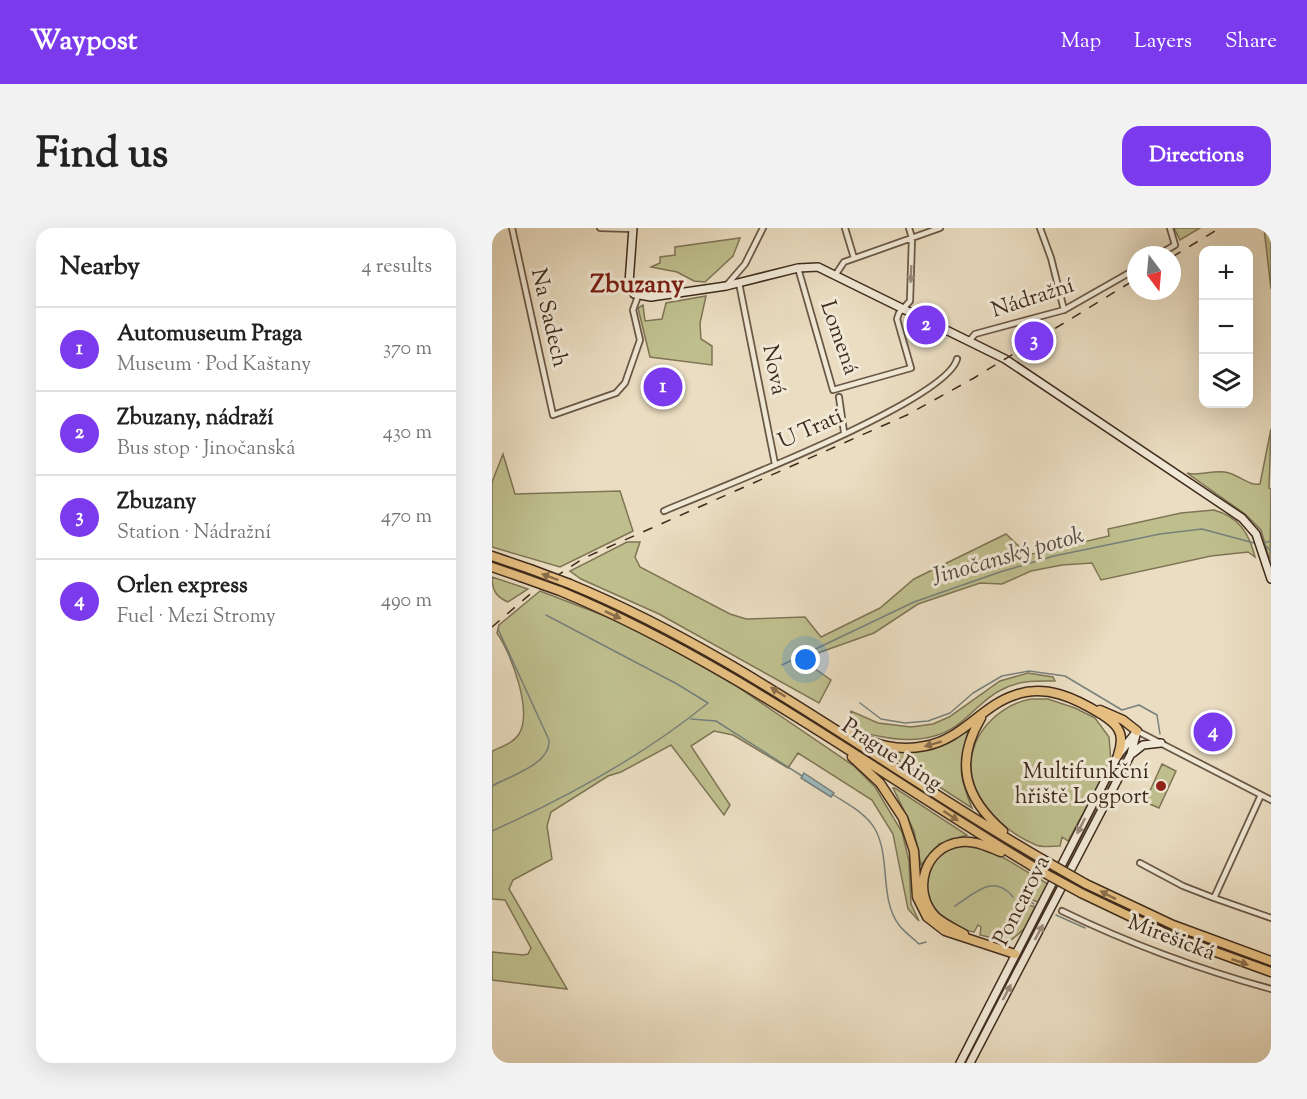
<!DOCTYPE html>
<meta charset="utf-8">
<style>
body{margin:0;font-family:"Sorts Mill Goudy",serif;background:#f2f2f2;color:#222}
.controls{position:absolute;right:18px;top:18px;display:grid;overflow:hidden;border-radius:12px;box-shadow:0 6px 24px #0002}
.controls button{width:54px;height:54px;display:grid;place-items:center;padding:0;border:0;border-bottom:2px solid #e0e0e0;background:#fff;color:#222;font:30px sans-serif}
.compass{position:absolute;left:635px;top:18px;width:54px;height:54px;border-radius:50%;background:#fff;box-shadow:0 6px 24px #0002;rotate:164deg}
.you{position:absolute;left:314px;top:432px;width:21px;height:21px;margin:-15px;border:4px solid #fff;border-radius:50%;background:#1a73e8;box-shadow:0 0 0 9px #1a73e833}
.badge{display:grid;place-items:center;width:39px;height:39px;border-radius:50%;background:#7c3aed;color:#fff;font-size:20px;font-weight:700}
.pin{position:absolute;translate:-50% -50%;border:3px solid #fff;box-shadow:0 2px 6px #0006}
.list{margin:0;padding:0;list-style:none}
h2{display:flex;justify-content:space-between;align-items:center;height:78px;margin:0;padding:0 24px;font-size:26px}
h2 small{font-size:20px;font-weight:400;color:#767676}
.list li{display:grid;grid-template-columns:39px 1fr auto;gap:18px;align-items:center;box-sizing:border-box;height:84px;padding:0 24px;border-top:2px solid #e0e0e0}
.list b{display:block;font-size:22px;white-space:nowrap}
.list p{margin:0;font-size:20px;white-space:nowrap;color:#767676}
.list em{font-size:20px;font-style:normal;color:#767676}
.icon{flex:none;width:33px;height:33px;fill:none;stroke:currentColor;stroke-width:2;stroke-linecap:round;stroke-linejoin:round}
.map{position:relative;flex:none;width:779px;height:835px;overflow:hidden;border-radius:18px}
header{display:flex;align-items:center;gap:36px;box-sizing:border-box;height:84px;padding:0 30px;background:#7c3aed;color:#fff}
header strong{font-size:28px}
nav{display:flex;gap:33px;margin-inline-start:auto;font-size:21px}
.intro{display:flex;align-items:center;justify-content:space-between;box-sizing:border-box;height:144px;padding:0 36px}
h1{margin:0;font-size:42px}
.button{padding:15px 27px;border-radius:18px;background:#7c3aed;color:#fff;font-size:21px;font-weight:700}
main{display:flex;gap:36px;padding:0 36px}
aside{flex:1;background:#fff;border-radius:18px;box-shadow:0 6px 24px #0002}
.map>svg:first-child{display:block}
.green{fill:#bfbf8e;stroke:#7f7556;stroke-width:1.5}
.water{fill:#9cb9bd;stroke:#77807d;stroke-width:1.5}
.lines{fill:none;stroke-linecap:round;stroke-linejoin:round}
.stream{stroke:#77807d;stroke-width:1.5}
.street-casing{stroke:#6a5846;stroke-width:8}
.secondary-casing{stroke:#3f2b1d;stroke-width:10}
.highway-casing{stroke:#3f2b1d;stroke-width:11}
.street{stroke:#f1e9d7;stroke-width:4.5}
.secondary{stroke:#f1e9d7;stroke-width:7}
.highway{stroke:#e5be80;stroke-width:8}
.rail{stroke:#3f2b1d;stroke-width:1.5;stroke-dasharray:10 10;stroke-linecap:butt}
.highway-bridge-casing{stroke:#3f2b1d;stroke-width:11;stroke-linecap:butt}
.highway-bridge{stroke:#e5be80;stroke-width:8}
.oneway{fill:#988a7a}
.oneway2{fill:#8a6d4a}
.poi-dot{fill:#8f2418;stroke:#f1e9d7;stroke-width:2}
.labels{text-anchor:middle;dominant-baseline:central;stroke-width:6;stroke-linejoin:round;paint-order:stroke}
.street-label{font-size:22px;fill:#3f2b1d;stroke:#f1e9d7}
.poi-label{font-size:22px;fill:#3f2b1d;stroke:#f1e9d7;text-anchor:end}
.water-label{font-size:24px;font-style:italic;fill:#564e45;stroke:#f1e9d7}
.quarter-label{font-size:26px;font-weight:bold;fill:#7a1f14;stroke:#f1e9d7}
</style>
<header>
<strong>Waypost</strong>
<nav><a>Map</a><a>Layers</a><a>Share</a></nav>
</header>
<div class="intro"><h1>Find us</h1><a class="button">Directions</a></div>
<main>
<aside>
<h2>Nearby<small>4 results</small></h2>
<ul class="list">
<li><span class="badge">1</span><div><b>Automuseum Praga</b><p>Museum · Pod Kaštany</p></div><em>370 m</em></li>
<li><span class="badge">2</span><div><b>Zbuzany, nádraží</b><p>Bus stop · Jinočanská</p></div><em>430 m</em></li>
<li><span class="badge">3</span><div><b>Zbuzany</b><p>Station · Nádražní</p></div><em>470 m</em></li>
<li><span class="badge">4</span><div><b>Orlen express</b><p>Fuel · Mezi Stromy</p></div><em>490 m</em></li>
</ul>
</aside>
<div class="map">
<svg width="779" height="835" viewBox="0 0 779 835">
<rect width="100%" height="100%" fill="#eaddc1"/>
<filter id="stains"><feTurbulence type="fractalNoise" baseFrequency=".00333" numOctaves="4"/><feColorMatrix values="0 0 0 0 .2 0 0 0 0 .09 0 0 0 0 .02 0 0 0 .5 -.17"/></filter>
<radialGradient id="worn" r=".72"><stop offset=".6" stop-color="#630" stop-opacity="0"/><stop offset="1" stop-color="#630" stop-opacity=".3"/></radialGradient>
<path class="green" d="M682,0H708L688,12Z
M772,0H779V61Z
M248,10L241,28L213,54L202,53L185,44L159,39L168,35V29L183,27V19Z
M214,68L208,95L209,111L220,118V137L158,129L146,80L151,77L153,93L170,91L174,75Z
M779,201L777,260L779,261L778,334L769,302L753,286L695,245C709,249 723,240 737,245C748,248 757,258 768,256Z
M11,226L23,266L128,263L141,303L68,339L0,319V254Z
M722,282C747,289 757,305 763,329L756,324L719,328L609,352L600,335L570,337L539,343L510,356L488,355L426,376L382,405L309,431L339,452L327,475L167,386L89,351L78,343L135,314H148L143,329L148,339L238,386L254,391L313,389L329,409L388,380L422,351L514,306L536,327L617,308L616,301L689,285Z
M0,349L36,361L16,374C4,369 0,362 0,349Z
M48,363L139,398L243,457L362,538L383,559L410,604L417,633L419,676L427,693L416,681L401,606L380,572L306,525L296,540L241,507L222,503L199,518L238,577L232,587L179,517L129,544L116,548L59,584L55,598L60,631L21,652L17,661L75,761L0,752V724L31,727L36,726L39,720L13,672L0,671V523C10,519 21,515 27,506C41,483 19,425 5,405L7,397Z
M536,445L561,449L563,453C544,453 527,452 509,462C494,469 482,484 469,494C445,514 414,514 386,508C375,506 363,504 358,494L359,483L386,495L419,499L441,496L457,489L508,453Z
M539,471H556L583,480L603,490L617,509L619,534L576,613L570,609L568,618C561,618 551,620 544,617C519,607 491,583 482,557C468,517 501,478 539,471Z
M476,503C468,541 465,542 480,580L392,523L457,514Z
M637,518L638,521L538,715H534Z
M670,536L684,543L667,580L653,574Z
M401,560H403L475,607L447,616L429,637L422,603Z
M482,618L507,627L556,656L546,674L538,671L523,678V682L527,684L535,676L543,679L532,701L517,714L488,707L489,699L486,697L482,704C420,693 418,614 482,618Z"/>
<path class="water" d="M312,545L342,565L339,569L309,550Z"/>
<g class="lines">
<path class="stream" d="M771,315L779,323
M771,315L779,313
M290,437L422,374L508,344L562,328L668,306L710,301L762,315
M368,475L389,491L413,495L436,493L458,485L481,465L510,448L537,443L573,448L630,482L647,477L665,487L668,506
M199,491L224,493L310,548
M0,558C18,548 59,536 57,512L6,401
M340,566C355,576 374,585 383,601C399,630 387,670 407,697C412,704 421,710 427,716L434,714
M0,603C76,569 151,528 216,475L185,456L54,387
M463,678C483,665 502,645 521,669
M527,678L537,673L542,676
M564,687L593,700"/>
<g class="street-casing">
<path id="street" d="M20,0L61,187L124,165L133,155L148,112L141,82L146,68
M108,0L141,1
M353,0L362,30
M548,0L559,30L572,82
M666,27L683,17L678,0
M306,40L341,162L419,140L405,91L407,85L418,73L420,10L417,0
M344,46L352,34L448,0
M247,55L283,236
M234,58L253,36L271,0
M478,112L483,106L572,82L644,41
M347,169L352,204
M172,283C221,262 454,174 465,131
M645,503L779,572
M648,635L691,658L722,670L769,567
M722,670L779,690
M570,683C638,716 706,741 779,761"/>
</g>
<g class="secondary-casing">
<path id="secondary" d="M141,0L137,55L142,66L159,69L234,58L306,40L326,39L513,131L750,290L764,306L779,351
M641,525L651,517L669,515
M468,835L626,527L645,503
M478,835L639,526L645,503"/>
</g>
<g class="highway-casing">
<path id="highway" d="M0,328L38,341
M0,339L29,349
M78,356C248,426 392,540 550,631
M68,363C239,434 386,546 545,641
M608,482L631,492L645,503
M489,490C462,535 473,570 511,603
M358,505C383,516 405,524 433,518C471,511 489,478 523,467C554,456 583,470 609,486C615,490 622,494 626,501C631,509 629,518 626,527
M360,529L388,555L411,590L422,623L425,669L435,689L453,703L523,726
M594,656L681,697L779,733
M589,665L677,707L779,744
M472,706C463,701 452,696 444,689C419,664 432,618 469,614C483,612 496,619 509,624"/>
</g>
<use href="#street" class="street"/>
<use href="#secondary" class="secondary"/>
<use href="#highway" class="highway"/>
<path class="rail" d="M680,29L728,0
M0,399L43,362L92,330L415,187L482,150L644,51"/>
<g class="highway-bridge-casing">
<path id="highway-bridge" d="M38,341L78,356
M29,349L68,363
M550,631L594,656
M545,641L589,665"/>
</g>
<use href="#highway-bridge" class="highway-bridge"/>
</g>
<defs><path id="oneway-solid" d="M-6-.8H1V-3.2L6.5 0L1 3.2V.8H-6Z" transform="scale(1.5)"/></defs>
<g class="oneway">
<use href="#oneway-solid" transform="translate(419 46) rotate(92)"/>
<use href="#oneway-solid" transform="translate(589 598) rotate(117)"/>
<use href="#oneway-solid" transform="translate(547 704) rotate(-62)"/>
<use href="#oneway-solid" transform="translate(515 764) rotate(-62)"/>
</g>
<g class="oneway2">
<use href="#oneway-solid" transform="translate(58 349) rotate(-159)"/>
<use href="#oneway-solid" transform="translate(121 387) rotate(25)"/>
<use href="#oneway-solid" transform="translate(286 464) rotate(-148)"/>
<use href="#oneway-solid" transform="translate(441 516) rotate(164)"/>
<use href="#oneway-solid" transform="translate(459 588) rotate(33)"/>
<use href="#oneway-solid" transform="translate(616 667) rotate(-153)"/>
<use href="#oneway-solid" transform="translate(748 734) rotate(19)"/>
</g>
<circle class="poi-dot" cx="669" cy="558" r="6"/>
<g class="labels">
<g class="street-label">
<text transform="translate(541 71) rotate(-18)">Nádražní</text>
<text transform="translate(56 90) rotate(77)">Na Sadech</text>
<text transform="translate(346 110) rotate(71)">Lomená</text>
<text transform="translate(281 142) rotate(79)">Nová</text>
<text transform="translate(319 202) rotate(-24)">U Trati</text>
<text transform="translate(399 528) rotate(33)">Prague Ring</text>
<text transform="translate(531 673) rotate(-63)">Poncarova</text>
<text transform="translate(679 711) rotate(21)">Mirešická</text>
</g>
<g class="poi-label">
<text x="657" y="545">Multifunkční<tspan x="657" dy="25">hřiště Logport</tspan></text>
</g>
<g class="water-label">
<text transform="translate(516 329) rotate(-16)">Jinočanský potok</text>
</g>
<g class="quarter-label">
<text x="145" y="57">Zbuzany</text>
</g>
</g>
<rect width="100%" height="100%" filter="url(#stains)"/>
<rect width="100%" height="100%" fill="url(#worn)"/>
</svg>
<div class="controls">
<button>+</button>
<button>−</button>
<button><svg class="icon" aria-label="layers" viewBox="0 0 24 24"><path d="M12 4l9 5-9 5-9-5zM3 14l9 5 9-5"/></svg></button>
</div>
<svg class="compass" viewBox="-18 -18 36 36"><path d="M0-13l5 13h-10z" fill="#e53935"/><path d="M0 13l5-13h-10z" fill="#767676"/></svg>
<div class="you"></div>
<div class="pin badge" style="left:171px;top:159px">1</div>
<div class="pin badge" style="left:434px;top:97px">2</div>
<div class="pin badge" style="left:542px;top:113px">3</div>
<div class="pin badge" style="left:721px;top:504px">4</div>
</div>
</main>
